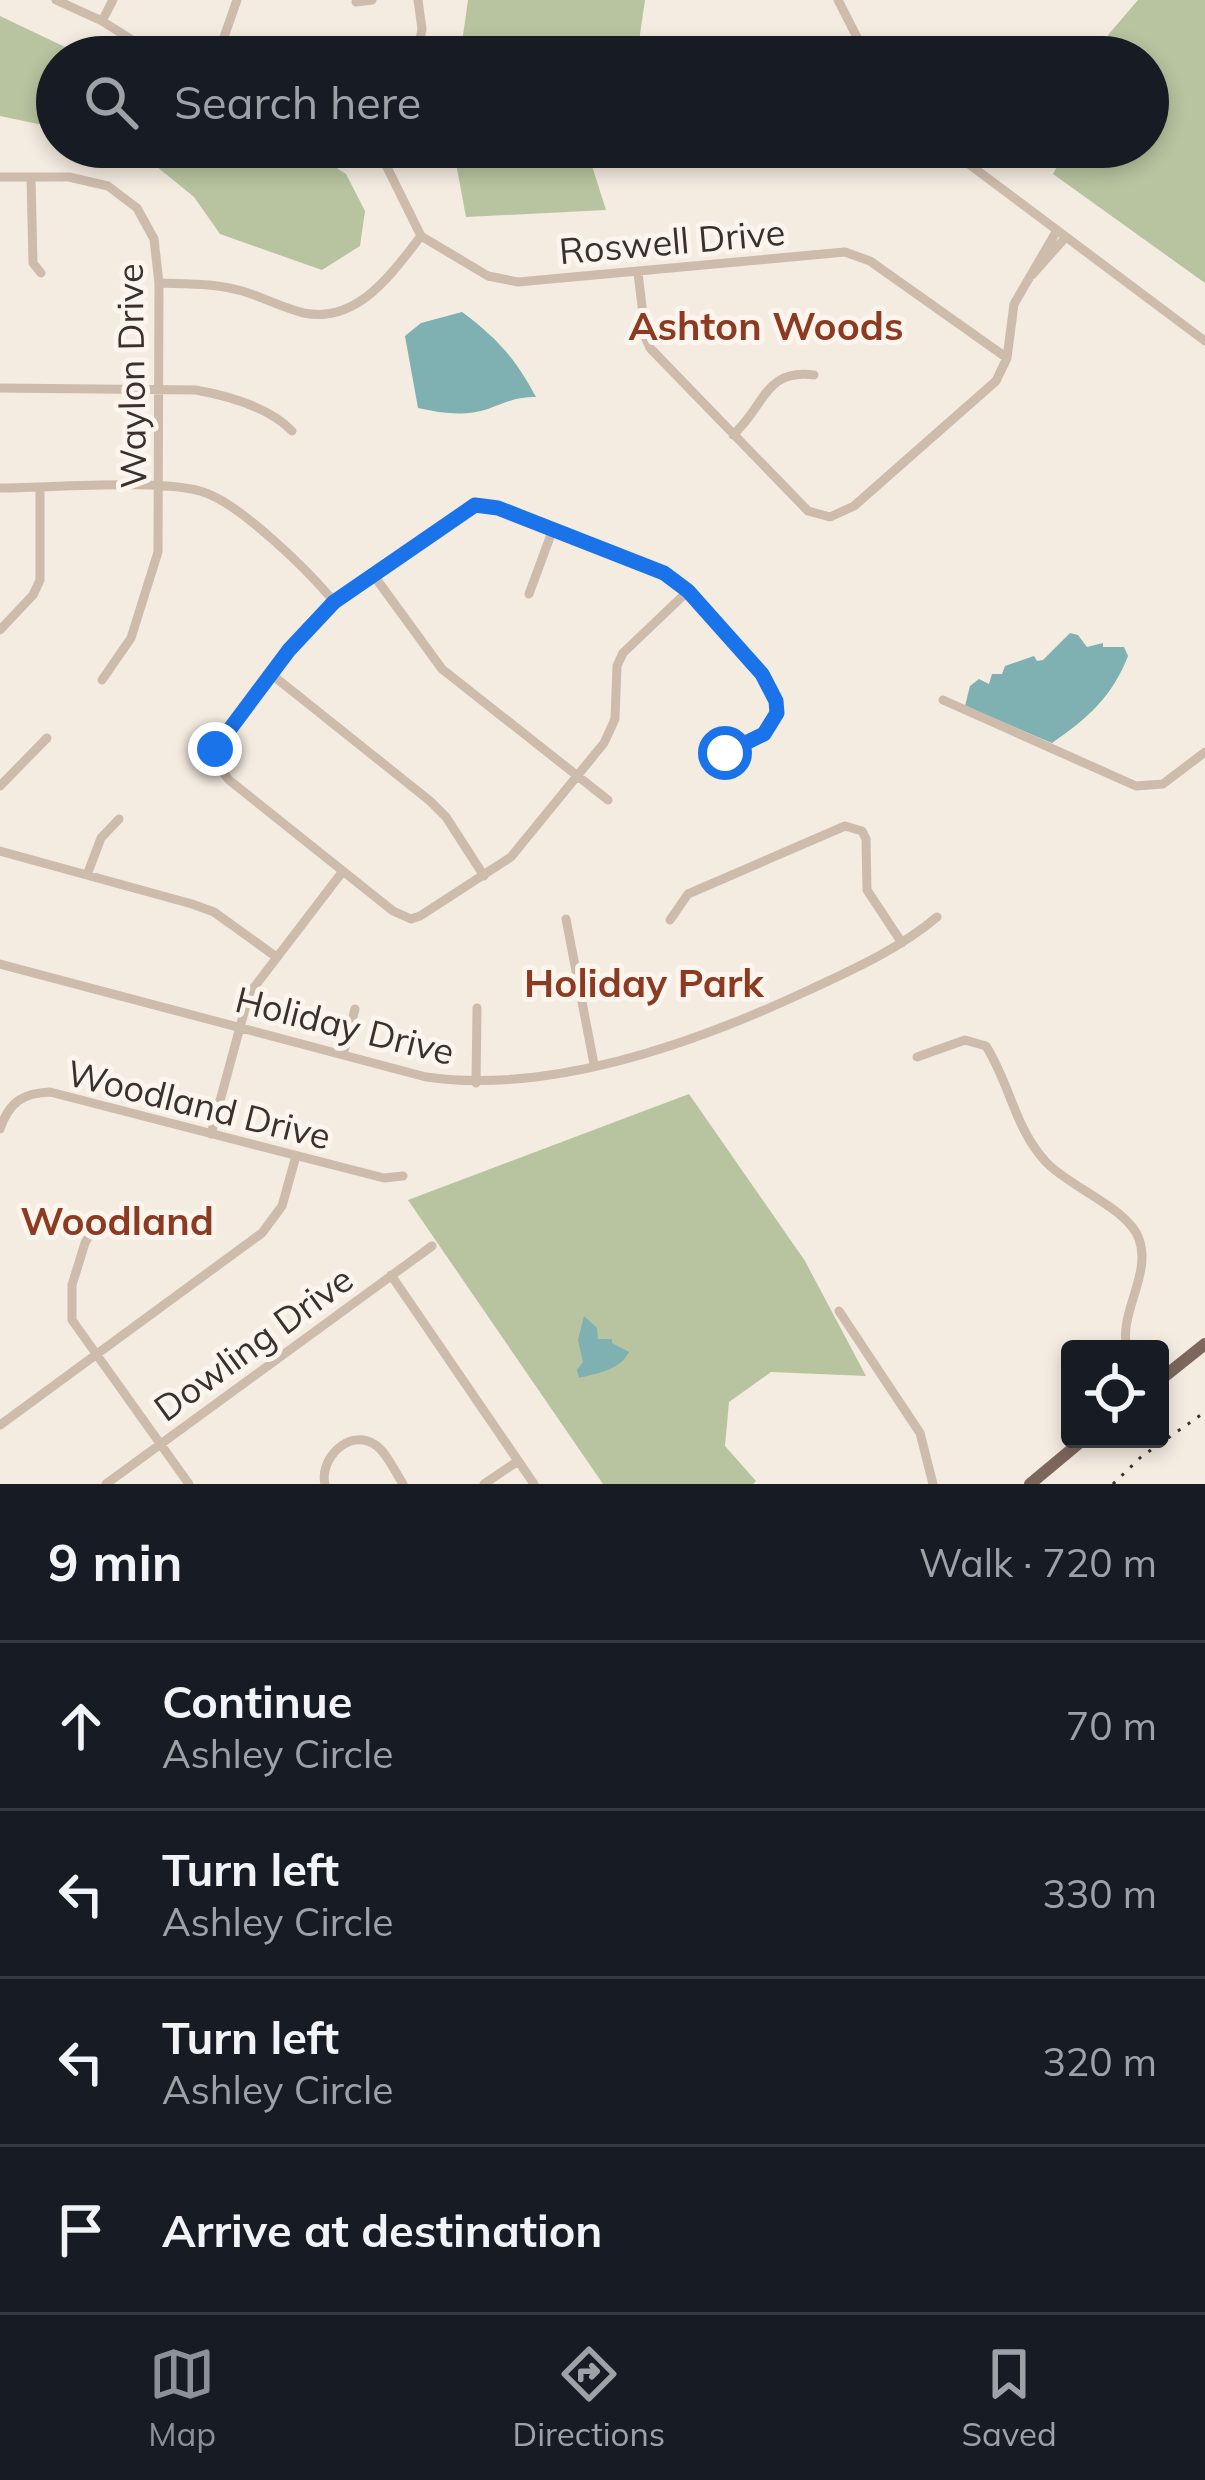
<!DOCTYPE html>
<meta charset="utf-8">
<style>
body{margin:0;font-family:Mulish,sans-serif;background:#20242c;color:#f1f3f6}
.controls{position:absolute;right:36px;bottom:36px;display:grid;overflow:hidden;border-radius:12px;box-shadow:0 6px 18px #0003}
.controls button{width:108px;height:108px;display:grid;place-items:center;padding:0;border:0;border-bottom:3px solid #363941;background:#171b24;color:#f1f3f6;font:60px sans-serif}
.stop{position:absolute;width:36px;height:36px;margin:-27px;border:9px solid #1a73e8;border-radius:50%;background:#fff}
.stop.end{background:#1a73e8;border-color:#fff;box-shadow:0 3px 12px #0008}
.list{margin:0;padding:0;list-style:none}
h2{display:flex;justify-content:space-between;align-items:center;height:156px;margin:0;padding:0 48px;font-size:51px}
h2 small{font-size:39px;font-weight:400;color:#9ea1a6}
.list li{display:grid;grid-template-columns:78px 1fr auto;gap:36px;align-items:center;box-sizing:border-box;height:168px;padding:0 48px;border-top:3px solid #363941}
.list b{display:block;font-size:45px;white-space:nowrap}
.list p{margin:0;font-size:39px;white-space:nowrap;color:#9ea1a6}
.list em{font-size:39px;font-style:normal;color:#9ea1a6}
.icon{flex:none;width:66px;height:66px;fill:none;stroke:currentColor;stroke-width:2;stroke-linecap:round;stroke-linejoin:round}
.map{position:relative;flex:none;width:1205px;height:1484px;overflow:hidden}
.search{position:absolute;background:#171b24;box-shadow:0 6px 18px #0003;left:36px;right:36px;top:36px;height:132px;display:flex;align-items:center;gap:30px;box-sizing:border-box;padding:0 42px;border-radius:66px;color:#9ea1a6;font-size:45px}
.sheet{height:828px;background:#171b24}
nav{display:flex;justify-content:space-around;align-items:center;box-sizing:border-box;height:168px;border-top:3px solid #363941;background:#171b24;font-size:33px;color:#9ea1a6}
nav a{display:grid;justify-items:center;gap:6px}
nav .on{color:#8c9099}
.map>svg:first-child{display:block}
.green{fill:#b8c4a0}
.water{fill:#7fb0b2}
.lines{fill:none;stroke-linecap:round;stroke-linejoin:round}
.minor{stroke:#cdbbac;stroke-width:9}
.major{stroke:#7d675c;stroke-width:12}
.rail{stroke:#3b302b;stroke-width:3;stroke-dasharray:3 9;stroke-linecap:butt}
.route{stroke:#1a73e8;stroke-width:15}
.labels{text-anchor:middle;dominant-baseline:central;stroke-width:10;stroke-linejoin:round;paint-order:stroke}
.street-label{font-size:36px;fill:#3b302b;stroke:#fbf5ee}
.neighbourhood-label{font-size:39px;font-weight:bold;fill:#8c3b22;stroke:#fbf5ee}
</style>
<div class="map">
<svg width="1205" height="1484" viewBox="0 0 1205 1484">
<rect width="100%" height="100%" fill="#f4ebe1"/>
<path class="green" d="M468,0H645L639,41L579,57H460Z
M1138,0H1205V283L1053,174L1067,147H1148V57H1111L1116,47L1108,35Z
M0,16L86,57H57V128L0,116Z
M115,147H305L346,174L365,211L360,246L322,270L220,234L194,197L145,157Z
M453,147H586L606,210L466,217Z
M689,1094L805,1261L866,1376L771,1372L729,1402L725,1446L756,1481L753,1484H603L408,1200Z"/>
<path class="water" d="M462,312C497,338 515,358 536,397C516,397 506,402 488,409C464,417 441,413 418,408L405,336L421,323Z
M1070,633L1078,635L1087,647L1103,643V647H1124L1128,656C1112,697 1088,718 1052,743L965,706L970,686L979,679L989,684L992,674H1002L1005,666L1034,656L1037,661L1043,660Z
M584,1316L597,1328L598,1339H612V1343L629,1352C620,1370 598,1373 579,1378L577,1370L583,1362L578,1340Z"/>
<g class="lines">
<path class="minor" d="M56,0L102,21L159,57
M838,0L867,57
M356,2L372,0
M102,21L113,0
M217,57L237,0
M417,57L422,29L418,0
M377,147L421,236L488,276L518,282L845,252L870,261L1007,358
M946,147L1205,341
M0,177H69L108,186L137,208L154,239L159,283L158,552L131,638L102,680
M31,177L33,263L41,273
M638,273L646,339L650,348L808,511L830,517L854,506L996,381L1007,358L1014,304L1056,232
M1032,275L1064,239
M159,283C187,284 215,283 242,291C263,297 283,308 304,313C358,324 392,273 421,236
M0,388L196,390C229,396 269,407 292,431
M733,435C766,405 764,369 814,375
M0,488C47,488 168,478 206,493C242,506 309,571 334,602
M372,573L442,669L608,800
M688,591L623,653L617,666L615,719L604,743L511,857L420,916L411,919L393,911L229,780L212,758L227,728L306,628L334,602L475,504L498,508L681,583L688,591C710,615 783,681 777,713C773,736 744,745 725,753
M529,594L553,529
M0,630L33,595L40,580V488
M271,674L430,801L446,817L484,876
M943,700L1136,786L1163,784L1205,752
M0,786L47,738
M0,851L192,904L214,912L275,956
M87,875L101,838L119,819
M566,919L594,1064
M670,920L688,894L845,826L862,831L866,839L867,890L902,943
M0,964L426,1077C552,1095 696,1043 809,990C854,969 899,949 937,917
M343,1055L355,1009
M917,1057L965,1040L986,1046C1010,1084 1015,1129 1046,1162C1069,1187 1128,1208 1139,1239C1152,1275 1118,1313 1127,1349
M476,1083L477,1008
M0,1129C9,1102 23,1093 50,1092L384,1178L403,1176
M211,1134L249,994L343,871
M98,1220L85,1243L72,1285V1320L189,1484
M391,1275L534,1484
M839,1311L920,1433L933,1484
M0,1425L262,1233L282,1206L296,1156
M106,1484L432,1246
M325,1484C319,1460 348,1428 374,1444C386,1451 395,1472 403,1484
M484,1484L518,1461"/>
<path class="major" d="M1160,1380L1205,1344
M1030,1484L1084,1439"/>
<path class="rail" d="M1113,1484L1141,1457L1205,1412"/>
</g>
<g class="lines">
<path class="route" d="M215,749L289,650L334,602L475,505L498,508L664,573L688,591L762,674L776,701L777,713L764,734L725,753"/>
</g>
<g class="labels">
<g class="street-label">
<text transform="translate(672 241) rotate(-5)">Roswell Drive</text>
<text transform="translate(131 376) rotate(-91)">Waylon Drive</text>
<text transform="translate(345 1025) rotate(14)">Holiday Drive</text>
<text transform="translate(199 1104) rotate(14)">Woodland Drive</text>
<text transform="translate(253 1343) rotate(-36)">Dowling Drive</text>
</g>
<g class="neighbourhood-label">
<text x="766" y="325">Ashton Woods</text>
<text x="644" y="982">Holiday Park</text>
<text x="117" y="1220">Woodland</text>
</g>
</g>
</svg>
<div class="controls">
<button><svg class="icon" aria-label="locate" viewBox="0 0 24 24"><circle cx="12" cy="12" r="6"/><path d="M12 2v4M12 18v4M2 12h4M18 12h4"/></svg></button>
</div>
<div class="stop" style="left:725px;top:753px"></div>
<div class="stop end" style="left:215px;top:749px"></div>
<div class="search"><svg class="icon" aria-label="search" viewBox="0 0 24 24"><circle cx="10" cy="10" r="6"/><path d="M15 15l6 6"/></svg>Search here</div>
</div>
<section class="sheet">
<h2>9 min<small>Walk · 720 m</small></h2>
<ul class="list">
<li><svg class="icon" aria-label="ahead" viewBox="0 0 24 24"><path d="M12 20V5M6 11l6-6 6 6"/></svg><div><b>Continue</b><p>Ashley Circle</p></div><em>70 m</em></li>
<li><svg class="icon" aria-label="left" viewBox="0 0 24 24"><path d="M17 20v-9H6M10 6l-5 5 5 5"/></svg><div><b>Turn left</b><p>Ashley Circle</p></div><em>330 m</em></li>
<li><svg class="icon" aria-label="left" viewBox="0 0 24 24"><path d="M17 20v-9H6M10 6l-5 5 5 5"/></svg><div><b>Turn left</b><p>Ashley Circle</p></div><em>320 m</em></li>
<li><svg class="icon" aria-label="arrive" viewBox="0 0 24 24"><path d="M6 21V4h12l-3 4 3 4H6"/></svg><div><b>Arrive at destination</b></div></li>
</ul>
</section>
<nav>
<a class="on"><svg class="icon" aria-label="map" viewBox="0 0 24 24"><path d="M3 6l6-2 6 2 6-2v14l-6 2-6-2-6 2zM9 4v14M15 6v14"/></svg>Map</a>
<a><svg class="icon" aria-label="directions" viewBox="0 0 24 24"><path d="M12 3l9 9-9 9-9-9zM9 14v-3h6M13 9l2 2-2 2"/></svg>Directions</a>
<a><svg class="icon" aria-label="saved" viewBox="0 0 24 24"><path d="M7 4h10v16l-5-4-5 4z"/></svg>Saved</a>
</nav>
